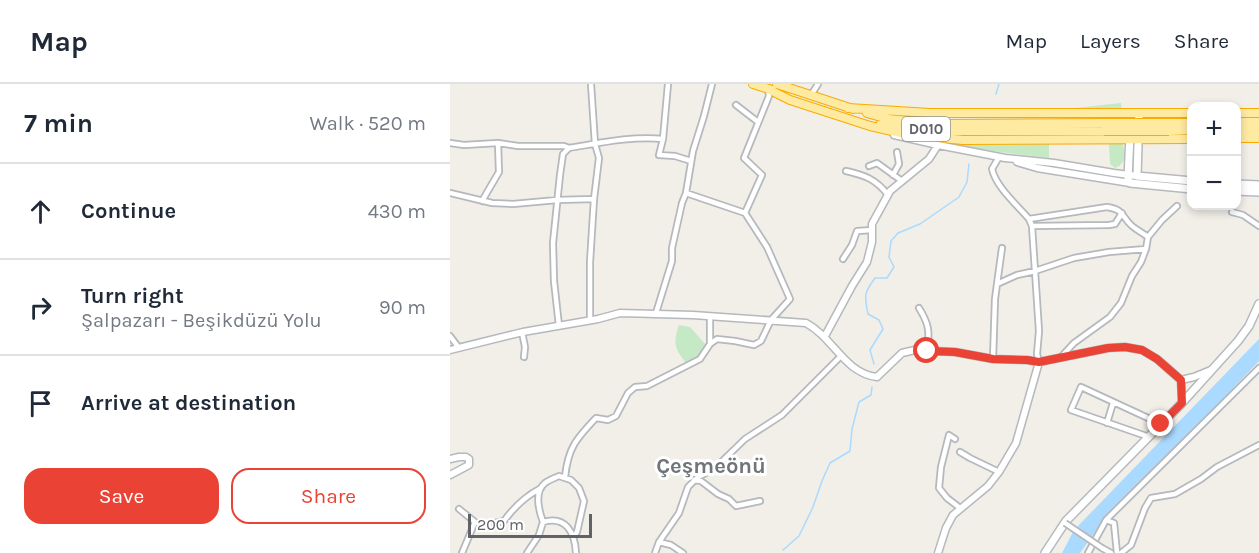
<!DOCTYPE html>
<meta charset="utf-8">
<style>
body{margin:0;font-family:Karla,sans-serif;background:#f6f6f7;color:#1f2937}
.controls{position:absolute;right:18px;top:18px;display:grid;overflow:hidden;border-radius:12px;box-shadow:0 3px 9px #0003}
.controls button{width:54px;height:54px;display:grid;place-items:center;padding:0;border:0;border-bottom:2px solid #e0e1e3;background:#fff;color:#1f2937;font:30px sans-serif}
.scale{position:absolute;left:18px;bottom:15px;width:124px;box-sizing:border-box;padding-left:6px;border:3px solid #5f6368;border-top:0;font-size:16px;line-height:21px;white-space:nowrap;color:#5f6368;-webkit-text-stroke:4px #fff;paint-order:stroke}
.stop{position:absolute;width:18px;height:18px;margin:-14px;border:4px solid #ea4335;border-radius:50%;background:#fff}
.stop.end{background:#ea4335;border-color:#fff;box-shadow:0 2px 6px #0008}
.list{margin:0;padding:0;list-style:none}
h2{display:flex;justify-content:space-between;align-items:center;height:78px;margin:0;padding:0 24px;font-size:26px}
h2 small{font-size:20px;font-weight:400;color:#747a83}
.list li{display:grid;grid-template-columns:39px 1fr auto;gap:18px;align-items:center;box-sizing:border-box;height:96px;padding:0 24px;border-top:2px solid #e0e1e3}
.list b{display:block;font-size:22px;white-space:nowrap}
.list p{margin:0;font-size:20px;white-space:nowrap;color:#747a83}
.list em{font-size:20px;font-style:normal;color:#747a83}
.actions{display:flex;gap:12px;padding:18px 24px}
.actions a{flex:1;padding:14px 0;border:2px solid #ea4335;border-radius:18px;text-align:center;font-size:21px;color:#ea4335}
.actions .main{background:#ea4335;color:#fff}
.icon{flex:none;width:33px;height:33px;fill:none;stroke:currentColor;stroke-width:2;stroke-linecap:round;stroke-linejoin:round}
.map{position:relative;flex:none;width:809px;height:469px;overflow:hidden}
header{display:flex;align-items:center;gap:36px;box-sizing:border-box;height:84px;padding:0 30px;background:#fff;border-bottom:2px solid #e0e1e3}
header strong{font-size:28px}
nav{display:flex;gap:33px;margin-inline-start:auto;font-size:21px}
main{display:flex}
aside{flex:1;background:#fff}
.map>svg:first-child{display:block}
.green{fill:#c5e8c5}
.water{fill:#aadaff}
.lines{fill:none;stroke-linecap:round;stroke-linejoin:round}
.stream{stroke:#aadaff;stroke-width:1.5}
.minor-casing{stroke:#b5b8bc;stroke-width:8}
.tertiary-casing{stroke:#b5b8bc;stroke-width:9}
.secondary-casing{stroke:#b6babf;stroke-width:10}
.trunk-casing{stroke:#f9ab00;stroke-width:10}
.minor{stroke:#fff;stroke-width:4.5}
.tertiary{stroke:#fff;stroke-width:6}
.secondary{stroke:#fff;stroke-width:7}
.trunk{stroke:#feeaa1;stroke-width:8}
.minor-bridge-casing{stroke:#b5b8bc;stroke-width:8;stroke-linecap:butt}
.trunk-bridge-casing{stroke:#f9ab00;stroke-width:10;stroke-linecap:butt}
.minor-bridge{stroke:#fff;stroke-width:4.5}
.trunk-bridge{stroke:#feeaa1;stroke-width:8}
.route{stroke:#ea4335;stroke-width:8}
.labels{text-anchor:middle;dominant-baseline:central;stroke-width:6;stroke-linejoin:round;paint-order:stroke}
.shield{fill:#fff;stroke:#8f9295;stroke-width:1.5}
.shield-label{font-size:15px;font-weight:bold;fill:#5f6368}
.district-label{font-size:22px;font-weight:bold;fill:#70757a;stroke:#fff}
</style>
<header>
<strong>Map</strong>
<nav><a>Map</a><a>Layers</a><a>Share</a></nav>
</header>
<main>
<aside>
<h2>7 min<small>Walk · 520 m</small></h2>
<ul class="list">
<li><svg class="icon" aria-label="ahead" viewBox="0 0 24 24"><path d="M12 20V5M6 11l6-6 6 6"/></svg><div><b>Continue</b></div><em>430 m</em></li>
<li><svg class="icon" aria-label="right" viewBox="0 0 24 24"><path d="M7 20v-9h11M14 6l5 5-5 5"/></svg><div><b>Turn right</b><p>Şalpazarı - Beşikdüzü Yolu</p></div><em>90 m</em></li>
<li><svg class="icon" aria-label="arrive" viewBox="0 0 24 24"><path d="M6 21V4h12l-3 4 3 4H6"/></svg><div><b>Arrive at destination</b></div></li>
</ul>
<div class="actions"><a class="main">Save</a><a>Share</a></div>
</aside>
<div class="map">
<svg width="809" height="469" viewBox="0 0 809 469">
<rect width="100%" height="100%" fill="#f1efe8"/>
<path class="green" d="M671,19L672,26H608Z
M599,60V74L534,66L511,61Z
M659,60H672C677,69 675,81 665,84L660,80Z
M229,241L240,243L256,261L248,273L236,279C224,264 223,259 229,241Z"/>
<path class="water" d="M809,255V277L750,339L656,433L630,469H612L623,448L629,441Z"/>
<g class="lines">
<path class="stream" d="M546,10L549,0
M424,280L420,266L433,245L429,236L418,230C414,211 414,209 425,194H437L444,183L439,173L441,157L448,149L470,140L509,113L517,98L519,80
M333,466L349,452L363,423L372,397L380,379L400,367L402,345L409,318L421,311L422,303"/>
<g class="minor-casing">
<path id="minor" d="M218,0L213,55L209,71L225,72L241,77
M361,11L368,0
M286,21L308,38
M0,59L14,61L48,59L68,62H114L119,64
M549,73L542,85C546,103 567,121 579,135L582,142L589,247L587,270L589,278
M419,82L427,79L452,97
M396,87C414,91 426,95 438,111
M443,91L449,80L447,68
M0,109L42,119L63,120L107,116L144,115
M236,109L295,129L317,163L340,215L321,236L311,257L304,261L285,257L267,255L260,260
M32,117L49,88L48,59
M782,128L793,131L809,142
M295,129L312,91L294,74L319,12L318,5
M579,135L657,123C674,126 670,130 681,141C685,145 693,149 698,153
M582,142L659,141L665,140L672,129
M393,175L402,161L407,147L422,146
M547,200L552,164
M469,224C479,240 480,248 477,267
M206,229L222,177V164L232,119L236,109L243,67L254,32L262,0
M140,236V178L144,115L149,74L145,60L141,0
M109,242L104,197L103,159L110,91L113,70L119,64C150,59 181,52 213,55
M72,248L75,263L74,273
M0,252L9,264
M611,273L624,259L660,233L671,219L682,192L691,178L696,165L698,153L712,136L727,122
M543,275L545,215L547,200L567,191L585,187L624,174L659,168L696,165
M657,339L663,319
M699,353L621,326L631,303L711,340
M505,355L499,351L491,383L489,404L497,414L510,424
M510,368L520,374L549,388
M115,393C118,364 126,355 146,334L158,336L166,332L178,309L185,303L197,302L250,275L260,260V232
M244,396L251,397L268,410L279,415L286,422L310,417
M9,425L25,438L12,469
M656,436L664,439L667,469
M93,438C116,431 125,449 126,469
M45,439L54,437C64,423 76,412 91,404
M209,458L221,461L233,469
M652,464L661,469
M77,469L89,451L93,438C89,427 84,408 95,399C99,396 105,394 109,392L121,396L129,404L134,417L127,448L124,452
M205,469L209,458L229,429L238,403L248,393L264,385L295,355L332,331L391,272
M638,469L656,436L809,284
M671,469L681,461L695,424L701,414L725,410L751,395L767,383L809,361"/>
</g>
<g class="tertiary-casing">
<path id="tertiary" d="M444,51L488,61
M567,78L587,84L680,99
M375,252L402,202L417,178L422,158V140L440,107L479,75L488,61L555,74L604,79L664,89L687,92
M0,266L73,248L148,235L170,229L243,231L356,239C384,254 394,289 427,293L452,269L465,266L505,268L543,275L577,276L589,278
M731,296L744,293L761,286
M0,375L9,373H16L19,375V381L0,391
M488,469L496,444L503,431L538,402L549,388L566,359L589,278L658,264L675,263L692,266L707,275L731,296L732,319"/>
</g>
<g class="secondary-casing">
<path id="secondary" d="M689,29L687,92L742,97
M680,50L678,95L680,99L742,105
M786,100L809,101
M786,107L809,108
M595,469L616,437L732,319L788,257L799,242L809,220"/>
</g>
<g class="trunk-casing">
<path id="trunk" d="M303,0L322,6
M327,0L403,25
M318,5L340,16L420,42L460,51L513,56L742,55
M398,24L480,29H742
M417,29L438,35L490,40L655,39
M786,29H809
M786,38H809
M431,39L490,47H654
M718,39H742
M786,46H809
M719,47L742,46
M786,54H809"/>
</g>
<use href="#minor" class="minor"/>
<use href="#tertiary" class="tertiary"/>
<use href="#secondary" class="secondary"/>
<use href="#trunk" class="trunk"/>
<g class="minor-bridge-casing">
<path id="minor-bridge" d="M615,439L652,464"/>
</g>
<g class="trunk-bridge-casing">
<path id="trunk-bridge" d="M655,39H718
M654,47H719"/>
</g>
<use href="#minor-bridge" class="minor-bridge"/>
<use href="#trunk-bridge" class="trunk-bridge"/>
</g>
<g class="lines">
<path class="route" d="M477,267L505,268L543,275L577,276L589,278L658,264L675,263L692,266L707,275L731,296L732,319L711,340"/>
</g>
<g class="labels">
<rect class="shield" x="452" y="33" width="48" height="24" rx="4.5"/>
<g class="shield-label">
<text x="476" y="45">D010</text>
</g>
<g class="district-label">
<text x="261" y="382">Çeşmeönü</text>
</g>
</g>
</svg>
<div class="controls">
<button>+</button>
<button>−</button>
</div>
<div class="scale">200 m</div>
<div class="stop" style="left:477px;top:267px"></div>
<div class="stop end" style="left:711px;top:340px"></div>
</div>
</main>
